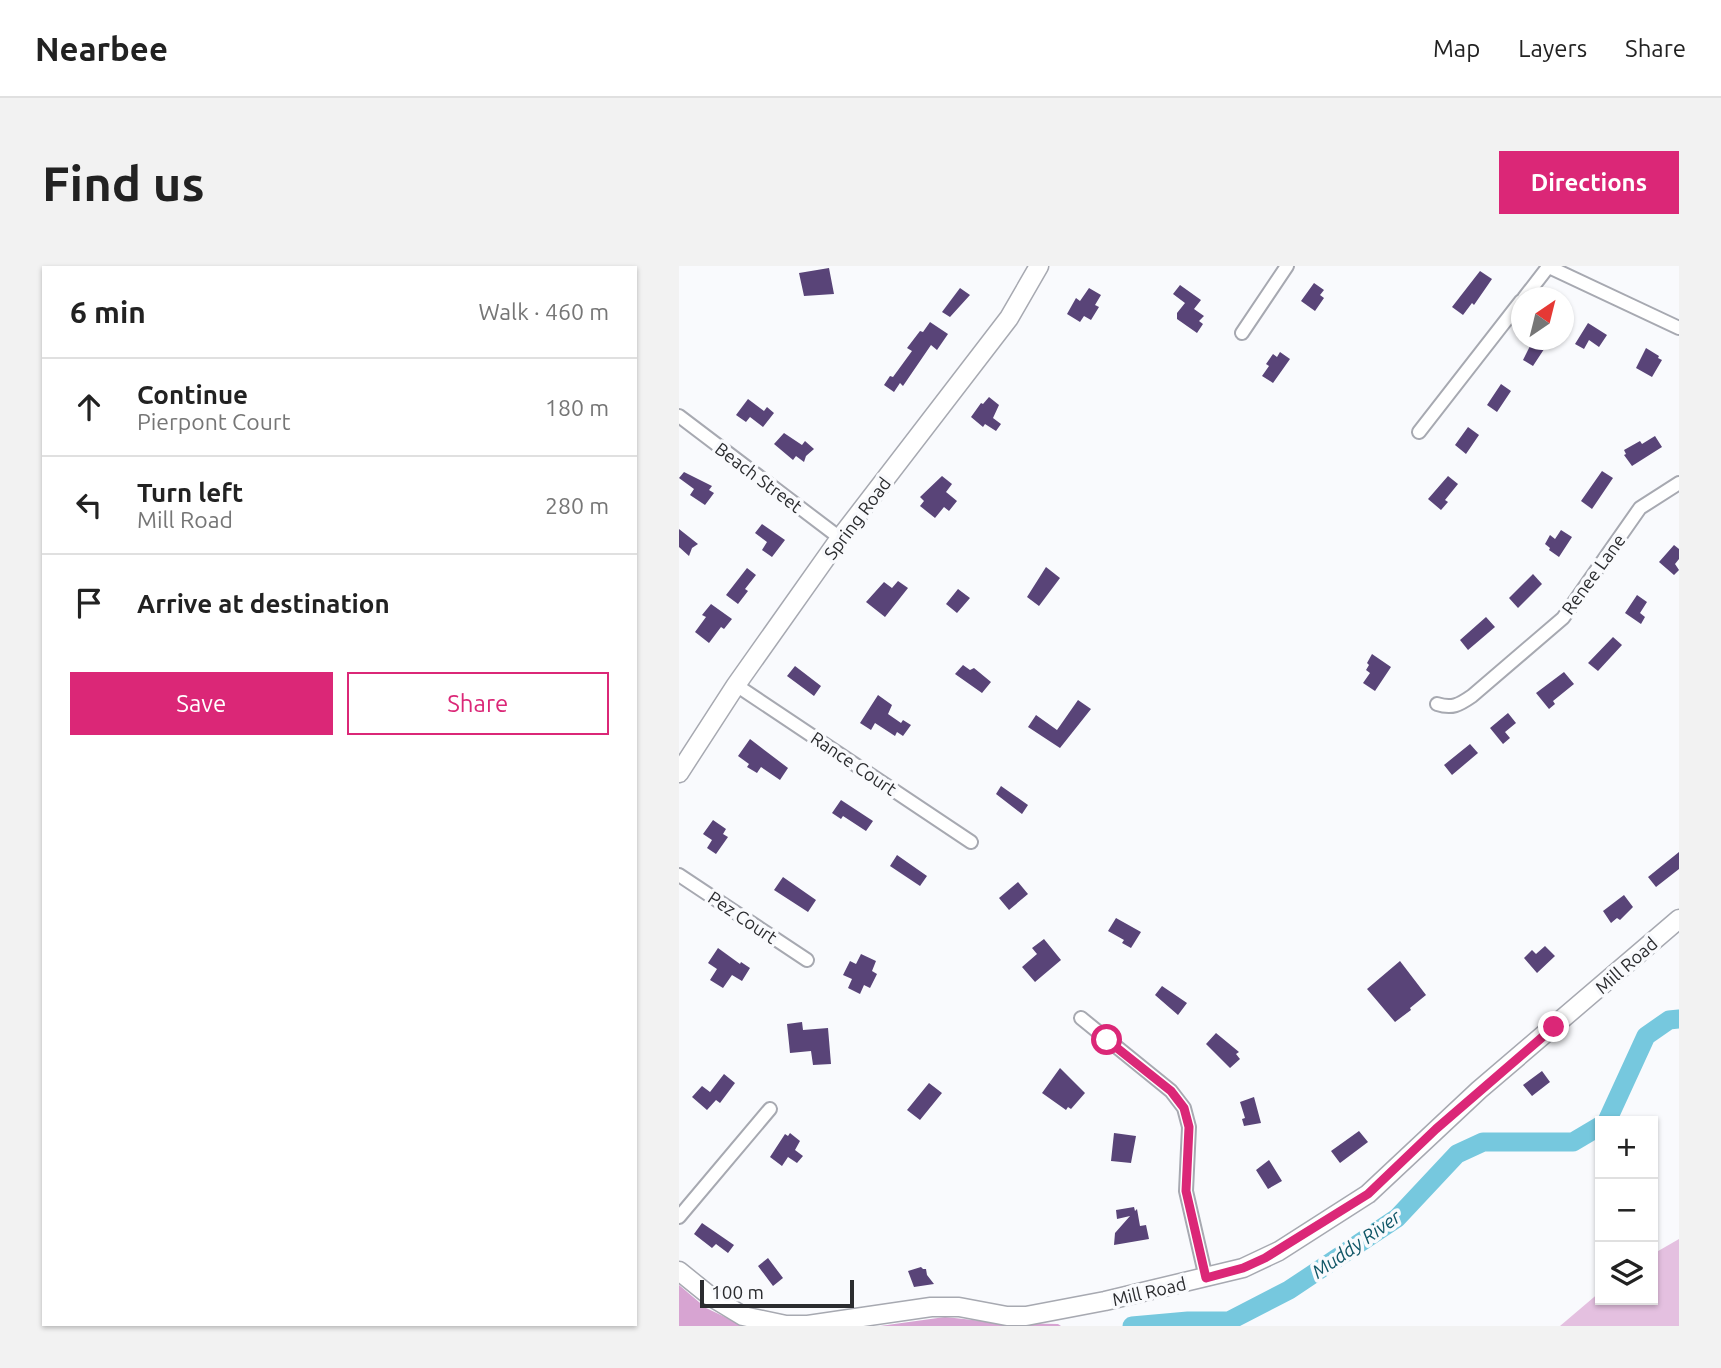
<!DOCTYPE html>
<meta charset="utf-8">
<style>
body{margin:0;font-family:Ubuntu,sans-serif;background:#f2f2f2;color:#222}
.controls{position:absolute;right:21px;bottom:21px;display:grid;overflow:hidden;border-radius:0px;box-shadow:0 2px 5px #0004}
.controls button{width:63px;height:63px;display:grid;place-items:center;padding:0;border:0;border-bottom:2px solid #e0e0e0;background:#fff;color:#222;font:35px sans-serif}
.compass{position:absolute;left:832px;top:21px;width:63px;height:63px;border-radius:50%;background:#fff;box-shadow:0 2px 5px #0004;rotate:35deg}
.scale{position:absolute;left:21px;bottom:18px;width:154px;box-sizing:border-box;padding-left:7px;border:4px solid #2b2c2f;border-top:0;font-size:19px;line-height:24px;white-space:nowrap;color:#2b2c2f;-webkit-text-stroke:5px #f9fafd;paint-order:stroke}
.stop{position:absolute;width:21px;height:21px;margin:-16px;border:5px solid #db2777;border-radius:50%;background:#fff}
.stop.end{background:#db2777;border-color:#fff;box-shadow:0 2px 7px #0008}
.list{margin:0;padding:0;list-style:none}
h2{display:flex;justify-content:space-between;align-items:center;height:91px;margin:0;padding:0 28px;font-size:30px}
h2 small{font-size:23px;font-weight:400;color:#767676}
.list li{display:grid;grid-template-columns:46px 1fr auto;gap:21px;align-items:center;box-sizing:border-box;height:98px;padding:0 28px;border-top:2px solid #e0e0e0}
.list b{display:block;font-size:26px;white-space:nowrap}
.list p{margin:0;font-size:23px;white-space:nowrap;color:#767676}
.list em{font-size:23px;font-style:normal;color:#767676}
.actions{display:flex;gap:14px;padding:21px 28px}
.actions a{flex:1;padding:16px 0;border:2px solid #db2777;border-radius:0px;text-align:center;font-size:24px;color:#db2777}
.actions .main{background:#db2777;color:#fff}
.icon{flex:none;width:38px;height:38px;fill:none;stroke:currentColor;stroke-width:2;stroke-linecap:round;stroke-linejoin:round}
.map{position:relative;flex:none;width:1000px;height:1060px;overflow:hidden;border-radius:0px}
header{display:flex;align-items:center;gap:42px;box-sizing:border-box;height:98px;padding:0 35px;background:#fff;border-bottom:2px solid #e0e0e0}
header strong{font-size:33px}
nav{display:flex;gap:38px;margin-inline-start:auto;font-size:24px}
.intro{display:flex;align-items:center;justify-content:space-between;box-sizing:border-box;height:168px;padding:0 42px}
h1{margin:0;font-size:49px}
.button{padding:18px 32px;border-radius:0px;background:#db2777;color:#fff;font-size:24px;font-weight:700}
main{display:flex;gap:42px;padding:0 42px}
aside{flex:1;background:#fff;border-radius:0px;box-shadow:0 2px 5px #0004}
.map>svg:first-child{display:block}
.green{fill:#e4c0e0}
.forest{fill:#d7a4d2}
.lines{fill:none;stroke-linecap:round;stroke-linejoin:round}
.river{stroke:#76c8de;stroke-width:19}
.building{fill:#594478}
.street-casing{stroke:#a7a9b1;stroke-width:16}
.secondary-casing{stroke:#a7a9b1;stroke-width:21}
.street{stroke:#fff;stroke-width:12}
.secondary{stroke:#fff;stroke-width:18}
.route{stroke:#db2777;stroke-width:9}
.labels{text-anchor:middle;dominant-baseline:central;stroke-width:7;stroke-linejoin:round;paint-order:stroke}
.street-label{font-size:18px;fill:#2b2c2f;stroke:#f9fafd}
.water-label{font-size:19px;font-style:italic;fill:#105666;stroke:#f9fafd}
</style>
<header>
<strong>Nearbee</strong>
<nav><a>Map</a><a>Layers</a><a>Share</a></nav>
</header>
<div class="intro"><h1>Find us</h1><a class="button">Directions</a></div>
<main>
<aside>
<h2>6 min<small>Walk · 460 m</small></h2>
<ul class="list">
<li><svg class="icon" aria-label="ahead" viewBox="0 0 24 24"><path d="M12 20V5M6 11l6-6 6 6"/></svg><div><b>Continue</b><p>Pierpont Court</p></div><em>180 m</em></li>
<li><svg class="icon" aria-label="left" viewBox="0 0 24 24"><path d="M17 20v-9H6M10 6l-5 5 5 5"/></svg><div><b>Turn left</b><p>Mill Road</p></div><em>280 m</em></li>
<li><svg class="icon" aria-label="arrive" viewBox="0 0 24 24"><path d="M6 21V4h12l-3 4 3 4H6"/></svg><div><b>Arrive at destination</b></div></li>
</ul>
<div class="actions"><a class="main">Save</a><a>Share</a></div>
</aside>
<div class="map">
<svg width="1000" height="1060" viewBox="0 0 1000 1060">
<rect width="100%" height="100%" fill="#f9fafd"/>
<path class="green" d="M1000,973V1060H881L921,1026V1034H974V988Z"/>
<path class="forest" d="M0,1019L27,1042L65,1060H0Z
M266,1051L322,1057L379,1058L382,1060H201Z"/>
<g class="lines">
<path class="river" d="M928,855L967,770L990,754L1000,753
M453,1060L509,1055H550L610,1024L718,952L778,888L804,876H894L921,860"/>
</g>
<path class="building" d="M150,2L155,28L125,30L120,7Z
M801,5L813,13L795,39L793,37L784,49L773,41Z
M635,17L645,24L641,29L645,32L636,45L622,35Z
M501,19L522,34L515,43L525,50L520,55L524,58L518,67L498,53V47L506,37L494,28Z
M281,22L291,29L271,51L263,46Z
M410,22L422,29L416,39L420,41L412,54L405,50L401,56L388,48L397,32L401,35Z
M251,56L269,68L258,84L252,79L224,120L221,117L215,126L205,119L211,110L214,111L233,85L228,82L241,65L244,66Z
M909,57L928,69L920,81L910,74L905,83L896,78Z
M854,74H871L854,100L844,94Z
M967,82L980,90L979,92L983,94L973,111L957,102Z
M601,86L611,93L594,117L583,110L590,100L587,98L594,88L598,91Z
M822,118L832,125L818,146L808,139Z
M310,131L320,139L314,152L322,158L317,165L306,158L304,161L292,151L302,137L304,138Z
M69,133L85,145L88,141L95,147L84,161L71,151L67,156L57,149Z
M789,161L800,169L787,188L776,179Z
M105,167L123,179L126,175L135,183L127,190L125,196L117,190L114,194L95,178Z
M976,170L983,181L953,200L945,189L947,188L945,184L961,175L963,178Z
M923,205L934,212L913,243L902,235Z
M5,206L33,220L30,224L35,227L26,239L11,229L15,223L0,212Z
M263,210L273,218L267,226L278,235L270,245L265,241L256,252L241,240L245,235L241,231Z
M769,210L779,218L766,234L769,236L762,244L749,233Z
M83,258L106,274L93,291L83,284L88,276L76,267Z
M0,263L19,278L13,282L10,290L0,281Z
M882,264L893,271L880,291L870,284L871,282L866,278L871,269L876,273Z
M995,279L1000,283V293L996,298L1000,304L995,309L980,296Z
M367,301L381,312L360,340L348,331Z
M68,302L77,309L66,323L69,325L59,338L47,329Z
M854,308L863,318L839,342L830,332Z
M219,315L229,322L206,351L187,336L205,316L213,322Z
M279,323L291,332L278,347L267,338Z
M958,329L968,336L961,347L966,351L962,358L946,347Z
M32,338L53,353L45,363L42,361L30,377L16,366L27,351L23,349Z
M807,351L816,361L789,384L781,374Z
M934,371L943,379L919,405L909,397Z
M693,388L712,401L696,425L684,417L691,407L687,404L690,399L688,397Z
M284,399L291,404L295,402L312,416L303,427L276,408Z
M116,400L142,420L135,430L108,410Z
M885,406L895,418L874,435L876,438L870,443L857,427Z
M199,429L213,439L209,448L222,457L224,454L232,459L224,470L218,466L216,470L196,457L192,464L181,457Z
M399,434L412,443L381,482L349,461L357,449L378,464Z
M829,447L837,457L826,466L831,472L824,478L811,462Z
M71,473L109,502L101,514L82,501L78,507L68,501L70,498L59,490Z
M791,478L799,487L773,509L765,499Z
M322,520L349,539L343,548L317,528Z
M162,534L194,555L187,565L164,550L162,553L153,547Z
M34,554L47,563L44,568L49,571L37,588L28,582L33,574L24,568Z
M1000,586V603L977,621L969,611Z
M218,589L248,610L241,620L211,600Z
M104,611L137,634L129,646L95,624Z
M339,616L349,628L330,644L320,632Z
M945,629L954,641L941,654L938,652L932,657L924,645Z
M437,652L462,666L452,682L443,677L445,674L429,665Z
M365,673L382,694L356,716L343,701L358,688L353,682Z
M866,680L876,690L858,707L845,692L853,684L857,688Z
M39,682L61,698L62,696L71,702L63,715L53,709L44,722L31,714L38,703L29,697Z
M182,688L197,695L193,705L198,708L191,722L185,719L181,728L169,722L173,713L164,709L171,695L177,698Z
M721,695L747,729L731,742L732,744L716,756L688,723Z
M483,720L508,737L499,749L476,729Z
M123,756L124,764L149,762L152,798L134,799L132,785L111,787L108,758Z
M537,767L560,786L557,788L561,793L551,802L527,778Z
M381,802L406,827L392,843L389,841L387,844L363,827Z
M863,805L871,816L853,830L844,819Z
M45,808L56,817L41,837L37,834L28,844L13,831L23,820L31,826Z
M250,817L263,827L241,854L228,844Z
M575,831L582,857L565,860L563,853L566,852L561,836Z
M680,865L689,876L661,897L652,885Z
M111,867L121,875L116,884L124,890L118,897L109,891L103,900L91,891L106,868L109,870Z
M435,867L457,870L452,897L432,895Z
M590,894L603,915L589,923L577,904Z
M455,941L456,945L458,943L461,960L467,959L470,973L435,979L436,967L451,950L438,953L437,944Z
M23,957L55,979L49,987L37,978L33,982L15,968Z
M89,992L104,1012L94,1020L79,1000Z
M242,1001L244,1003H247L248,1009L255,1018L235,1021L229,1005Z"/>
<g class="lines">
<g class="street-casing">
<path id="street" d="M868,0L1000,62
M845,32L869,1
M563,67L608,0
M0,150L161,272
M740,166L842,35
M57,419L292,576
M758,438C773,443 780,439 793,430L884,352L961,242L1000,217
M0,609L128,694
M402,752L492,825L505,842L510,861L507,925L527,1012
M0,951L91,843"/>
</g>
<g class="secondary-casing">
<path id="secondary" d="M0,507L57,419L161,272L330,52L360,0
M0,1005L31,1030L64,1050L107,1059H129L252,1041H280L328,1050H347L426,1035L564,1002L600,985L689,928L800,824L1000,653"/>
</g>
<use href="#street" class="street"/>
<use href="#secondary" class="secondary"/>
</g>
<g class="lines">
<path class="route" d="M428,774L492,825L505,842L510,861L507,925L527,1012L564,1002L586,992L689,928L757,863L875,761"/>
</g>
<g class="labels">
<g class="street-label">
<text transform="translate(80 211) rotate(37)">Beach Street</text>
<text transform="translate(178 252) rotate(-53)">Spring Road</text>
<text transform="translate(914 308) rotate(-54)">Renee Lane</text>
<text transform="translate(175 497) rotate(34)">Rance Court</text>
<text transform="translate(64 651) rotate(34)">Pez Court</text>
<text transform="translate(947 699) rotate(-41)">Mill Road</text>
<text transform="translate(470 1025) rotate(-13)">Mill Road</text>
</g>
<g class="water-label">
<text transform="translate(677 978) rotate(-35)">Muddy River</text>
</g>
</g>
</svg>
<div class="controls">
<button>+</button>
<button>−</button>
<button><svg class="icon" aria-label="layers" viewBox="0 0 24 24"><path d="M12 4l9 5-9 5-9-5zM3 14l9 5 9-5"/></svg></button>
</div>
<svg class="compass" viewBox="-18 -18 36 36"><path d="M0-13l5 13h-10z" fill="#e53935"/><path d="M0 13l5-13h-10z" fill="#767676"/></svg>
<div class="scale">100 m</div>
<div class="stop" style="left:428px;top:774px"></div>
<div class="stop end" style="left:875px;top:761px"></div>
</div>
</main>
